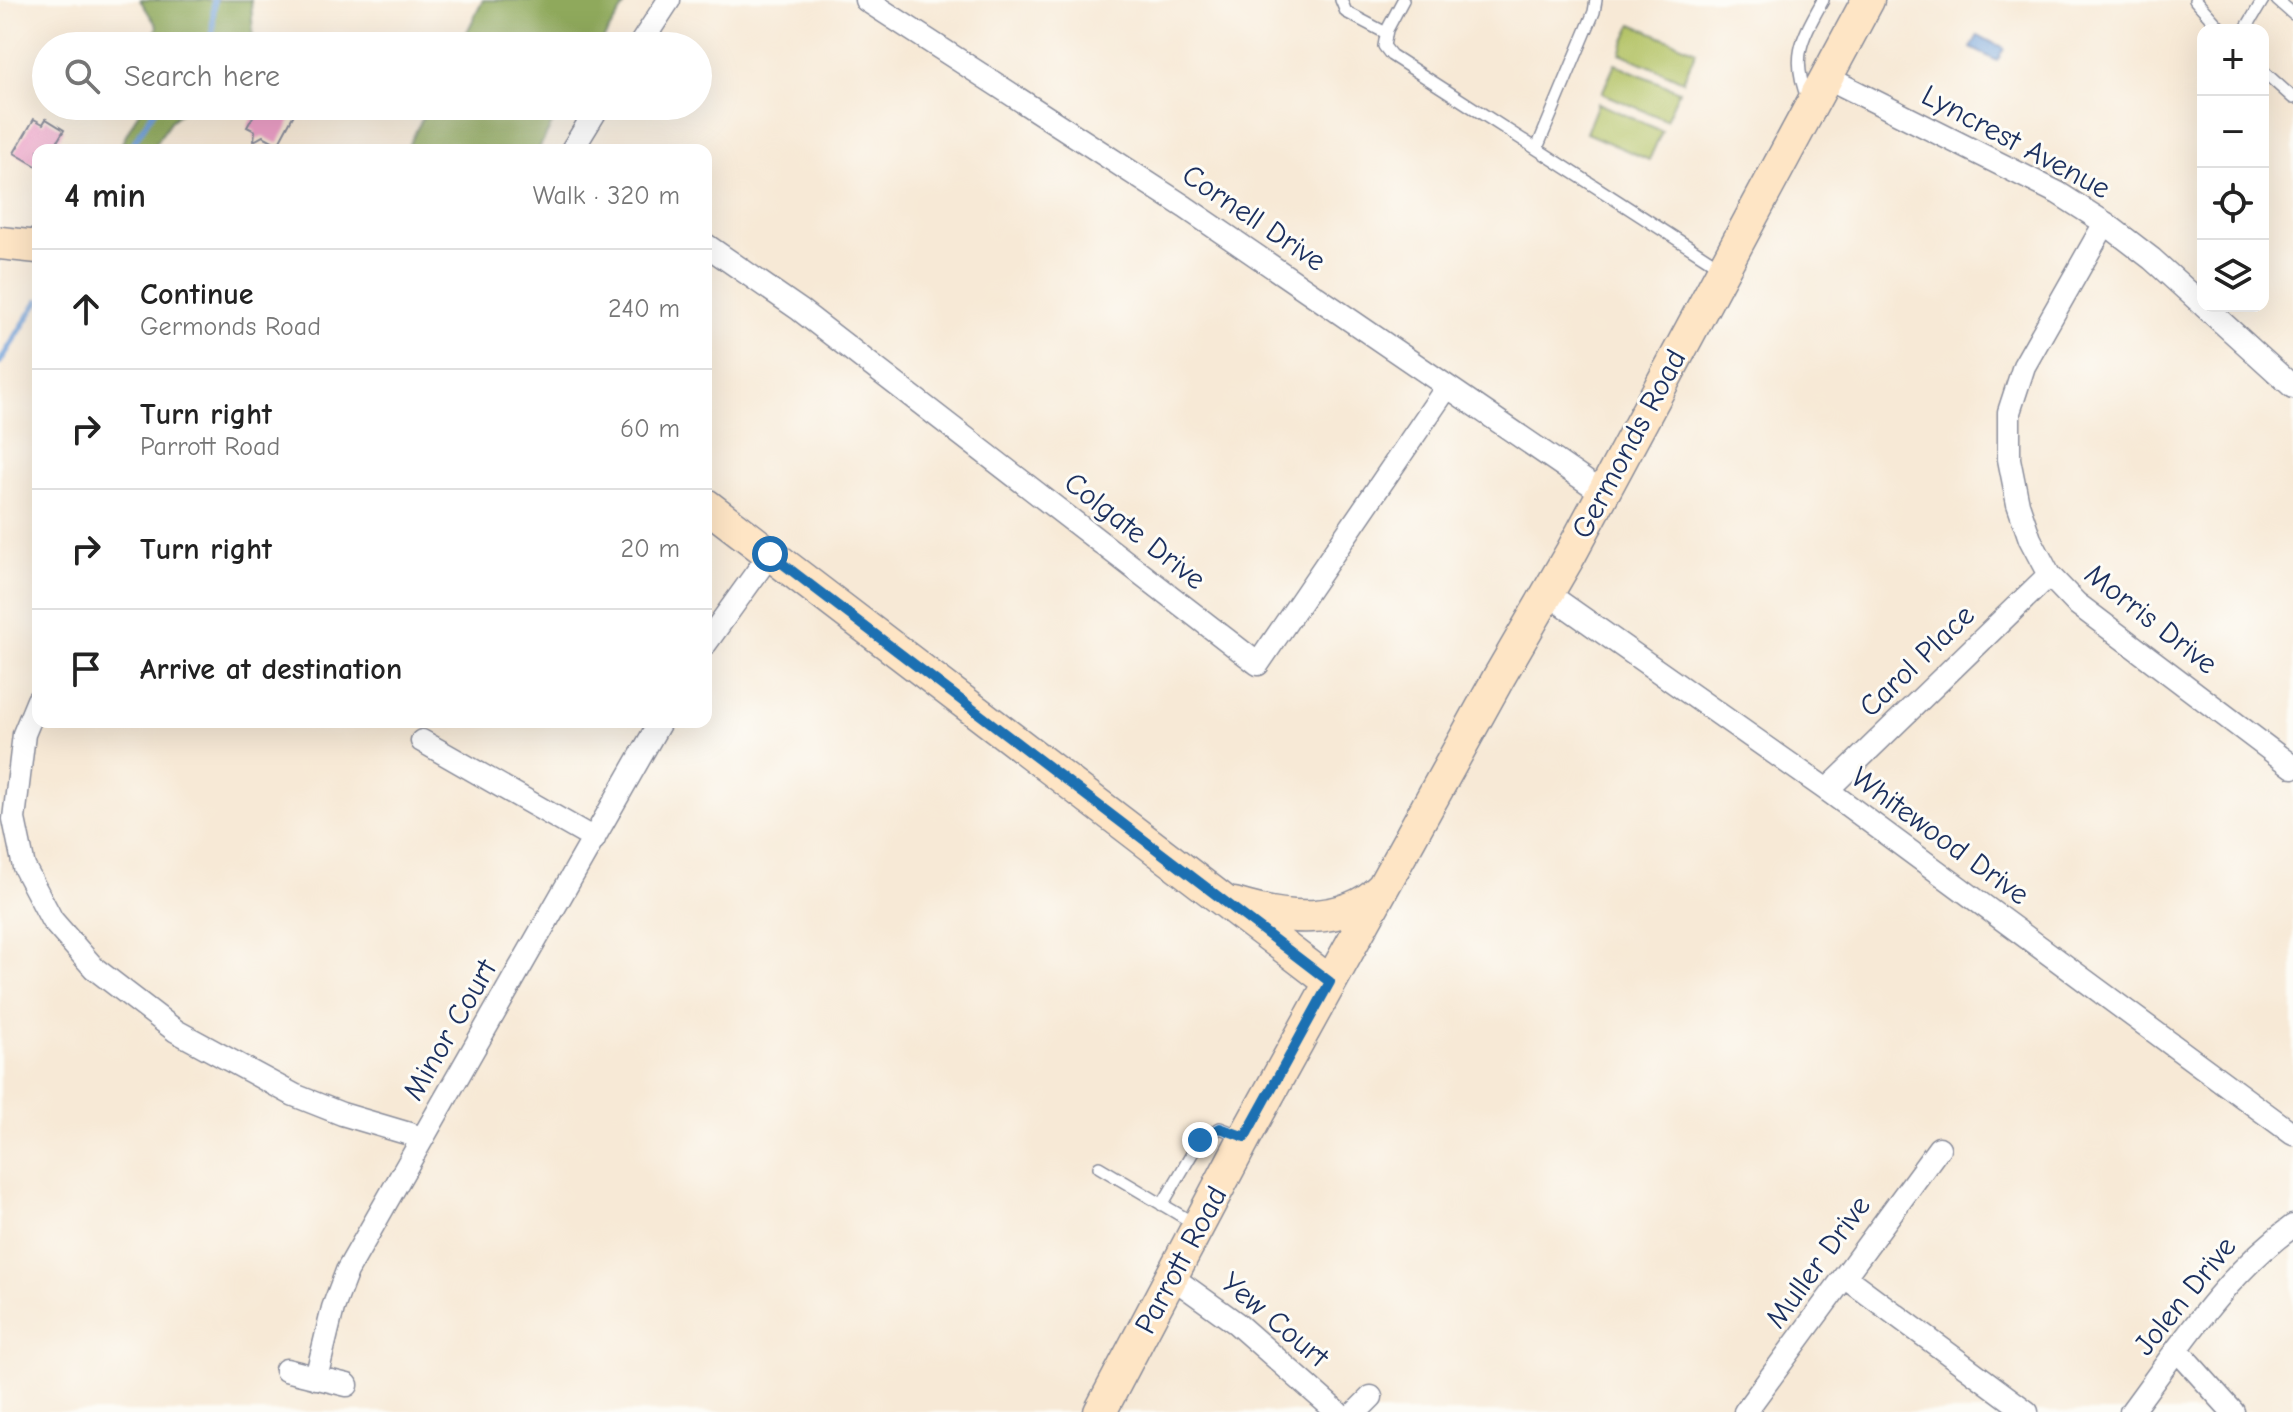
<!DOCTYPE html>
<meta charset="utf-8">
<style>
body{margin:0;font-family:"Comic Neue",sans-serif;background:#f6f6f6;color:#222}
.controls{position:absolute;right:24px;top:24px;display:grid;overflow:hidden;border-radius:16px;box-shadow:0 8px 32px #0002}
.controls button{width:72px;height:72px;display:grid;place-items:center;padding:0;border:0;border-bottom:2px solid #e0e0e0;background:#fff;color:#222;font:40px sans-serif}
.stop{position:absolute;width:24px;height:24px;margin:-18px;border:6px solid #1f6fb2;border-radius:50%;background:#fff}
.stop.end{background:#1f6fb2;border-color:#fff;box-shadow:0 2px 8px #0008}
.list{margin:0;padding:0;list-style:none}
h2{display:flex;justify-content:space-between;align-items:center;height:104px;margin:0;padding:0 32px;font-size:34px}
h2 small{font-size:26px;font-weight:400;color:#767676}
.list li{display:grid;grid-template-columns:52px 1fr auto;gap:24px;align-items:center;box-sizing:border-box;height:120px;padding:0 32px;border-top:2px solid #e0e0e0}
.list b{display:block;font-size:30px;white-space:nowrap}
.list p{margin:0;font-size:26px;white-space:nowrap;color:#767676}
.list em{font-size:26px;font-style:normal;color:#767676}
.icon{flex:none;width:44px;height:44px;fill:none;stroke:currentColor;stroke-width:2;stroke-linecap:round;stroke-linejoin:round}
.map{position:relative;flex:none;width:2293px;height:1412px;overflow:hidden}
.search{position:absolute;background:#fff;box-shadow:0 8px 32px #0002;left:32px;top:32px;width:680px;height:88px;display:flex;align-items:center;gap:20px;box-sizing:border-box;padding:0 28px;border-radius:44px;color:#767676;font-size:30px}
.panel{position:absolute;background:#fff;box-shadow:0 8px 32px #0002;left:32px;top:144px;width:680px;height:584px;border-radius:16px}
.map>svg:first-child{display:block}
.green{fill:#b4c366;stroke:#687962;stroke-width:2}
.forest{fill:#8fa95b;stroke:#556c5c;stroke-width:2}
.water{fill:#6d9ed7;stroke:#44669a;stroke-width:2}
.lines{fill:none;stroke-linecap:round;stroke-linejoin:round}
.stream{stroke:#6d9ed7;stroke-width:6}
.building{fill:#eda0c7}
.lane-casing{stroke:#898c9a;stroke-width:14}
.street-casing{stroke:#898c9a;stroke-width:25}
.secondary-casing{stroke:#898c9a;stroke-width:35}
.lane{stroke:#fff;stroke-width:11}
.street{stroke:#fff;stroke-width:22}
.secondary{stroke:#fee5c5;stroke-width:32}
.route{stroke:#1f6fb2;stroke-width:10}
.labels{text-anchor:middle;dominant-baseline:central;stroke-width:6;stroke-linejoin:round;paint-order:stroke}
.street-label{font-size:30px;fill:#1b2f5e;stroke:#fdfcf7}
</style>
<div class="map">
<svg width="2293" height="1412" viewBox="0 0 2293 1412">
<rect width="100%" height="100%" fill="#fdfcf7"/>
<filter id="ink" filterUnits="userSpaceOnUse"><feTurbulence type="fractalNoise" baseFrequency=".0125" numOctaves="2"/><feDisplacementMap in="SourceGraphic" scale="16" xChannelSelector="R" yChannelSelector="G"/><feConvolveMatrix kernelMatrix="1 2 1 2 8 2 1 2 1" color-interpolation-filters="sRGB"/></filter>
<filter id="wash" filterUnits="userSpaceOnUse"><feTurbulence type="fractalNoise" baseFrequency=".006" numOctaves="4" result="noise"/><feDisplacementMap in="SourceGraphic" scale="32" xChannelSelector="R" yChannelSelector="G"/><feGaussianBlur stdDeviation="1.8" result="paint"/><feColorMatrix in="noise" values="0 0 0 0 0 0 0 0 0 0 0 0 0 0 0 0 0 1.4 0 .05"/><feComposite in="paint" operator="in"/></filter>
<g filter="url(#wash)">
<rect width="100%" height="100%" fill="#f7e9d6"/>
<path class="green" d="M1632,24L1696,51L1683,81L1620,53Z
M1615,64L1679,91L1666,120L1602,93Z
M1598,103L1662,131L1649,160L1586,133Z"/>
<path class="forest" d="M140,0H251L253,37L245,46H152L157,26Z
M483,0H628L599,46H460Z
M142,106H187L171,121L151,150H118Z
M429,106H562L538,150H406Z"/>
<path class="water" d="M1978,35L2004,49L1997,61L1971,48Z"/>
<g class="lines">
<path class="stream" d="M209,46L212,43L214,0
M129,150L157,106
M0,362L38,301"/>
</g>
<g id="blocks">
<path class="building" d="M259,106H281L294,114L278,144L263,136L254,141L255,131L247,127Z
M34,119L43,124L46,119L64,130L52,150H38V167L14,153Z"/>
</g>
</g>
<g filter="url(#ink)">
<use href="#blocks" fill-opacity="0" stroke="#898c9a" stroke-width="2"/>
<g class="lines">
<g class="lane-casing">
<path id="lane" d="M1341,0L1346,12L1386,33
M1403,0L1387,30L1384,46L1391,55L1720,267
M2195,0L2222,30
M2277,0L2293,14
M2245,30L2263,0
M2263,71L2293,98
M1808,100C1790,57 1802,38 1823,0
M1537,148L1594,12L1596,0
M1099,1167L1195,1224
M1162,1205L1200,1140L1220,1128L1244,1137"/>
</g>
<g class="street-casing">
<path id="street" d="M866,0L1185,207L1603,493
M639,46L669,0
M1828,78L2058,193L2105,223L2152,259L2203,305
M572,150L599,106
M2105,223L2024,366L2009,412V459L2018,504L2030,539L2049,575L2076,603L2293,767
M706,245L800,310L1258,664L1447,387
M2204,306L2293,387
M1547,593L1827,790L2293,1134
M706,643L770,554
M38,700L24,734L14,819L24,867L52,920L94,968L176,1031L294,1095L342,1114L423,1138
M422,741L594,839
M1827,790L2049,575
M1172,1277L1236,1323L1337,1412
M1845,1277L2027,1412
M2177,1350L2233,1412
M286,1370L347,1385
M316,1378L333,1308L347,1271L660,722
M1356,1412L1371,1397
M1745,1412L1939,1148
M2131,1412C2180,1346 2226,1274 2293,1226"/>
</g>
<g class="secondary-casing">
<path id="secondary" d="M0,243L38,247
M706,505L1330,982
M1234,904C1282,919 1344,927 1383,887
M1100,1412L1245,1137L1499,677L1571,553L1868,0"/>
</g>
<use href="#lane" class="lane"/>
<use href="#street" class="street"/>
<use href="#secondary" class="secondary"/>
</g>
</g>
<g class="lines" filter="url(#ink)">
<path class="route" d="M770,554L1330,982L1245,1137L1220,1128L1200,1140"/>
</g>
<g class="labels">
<g class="street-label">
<text transform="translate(2016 142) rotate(28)">Lyncrest Avenue</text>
<text transform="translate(1254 218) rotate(34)">Cornell Drive</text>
<text transform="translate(1629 444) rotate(-62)">Germonds Road</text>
<text transform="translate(1135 531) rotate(38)">Colgate Drive</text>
<text transform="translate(2151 619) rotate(38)">Morris Drive</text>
<text transform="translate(1917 661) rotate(-44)">Carol Place</text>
<text transform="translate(1940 836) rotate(36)">Whitewood Drive</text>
<text transform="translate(450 1030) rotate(-60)">Minor Court</text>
<text transform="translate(1181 1260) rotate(-62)">Parrott Road</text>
<text transform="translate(1818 1262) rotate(-54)">Muller Drive</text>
<text transform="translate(2185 1296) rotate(-51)">Jolen Drive</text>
<text transform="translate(1275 1320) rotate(40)">Yew Court</text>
</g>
</g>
</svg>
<div class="controls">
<button>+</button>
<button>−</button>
<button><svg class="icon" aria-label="locate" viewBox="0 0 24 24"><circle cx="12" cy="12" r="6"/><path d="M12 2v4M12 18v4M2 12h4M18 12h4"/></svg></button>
<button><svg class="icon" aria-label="layers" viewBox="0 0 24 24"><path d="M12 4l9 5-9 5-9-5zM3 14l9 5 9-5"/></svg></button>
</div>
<div class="stop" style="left:770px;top:554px"></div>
<div class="stop end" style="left:1200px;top:1140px"></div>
<div class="search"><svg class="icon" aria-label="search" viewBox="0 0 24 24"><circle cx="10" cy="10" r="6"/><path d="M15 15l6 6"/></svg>Search here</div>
<section class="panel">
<h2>4 min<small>Walk · 320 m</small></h2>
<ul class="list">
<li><svg class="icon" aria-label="ahead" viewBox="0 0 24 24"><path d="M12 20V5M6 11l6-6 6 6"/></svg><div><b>Continue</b><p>Germonds Road</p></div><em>240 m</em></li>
<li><svg class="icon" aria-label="right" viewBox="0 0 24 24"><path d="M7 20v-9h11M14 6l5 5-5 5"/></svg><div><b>Turn right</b><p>Parrott Road</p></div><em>60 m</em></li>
<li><svg class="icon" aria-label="right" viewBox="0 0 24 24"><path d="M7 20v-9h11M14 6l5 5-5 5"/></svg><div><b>Turn right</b></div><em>20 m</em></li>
<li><svg class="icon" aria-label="arrive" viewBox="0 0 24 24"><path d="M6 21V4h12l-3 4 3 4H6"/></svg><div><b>Arrive at destination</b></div></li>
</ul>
</section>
</div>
